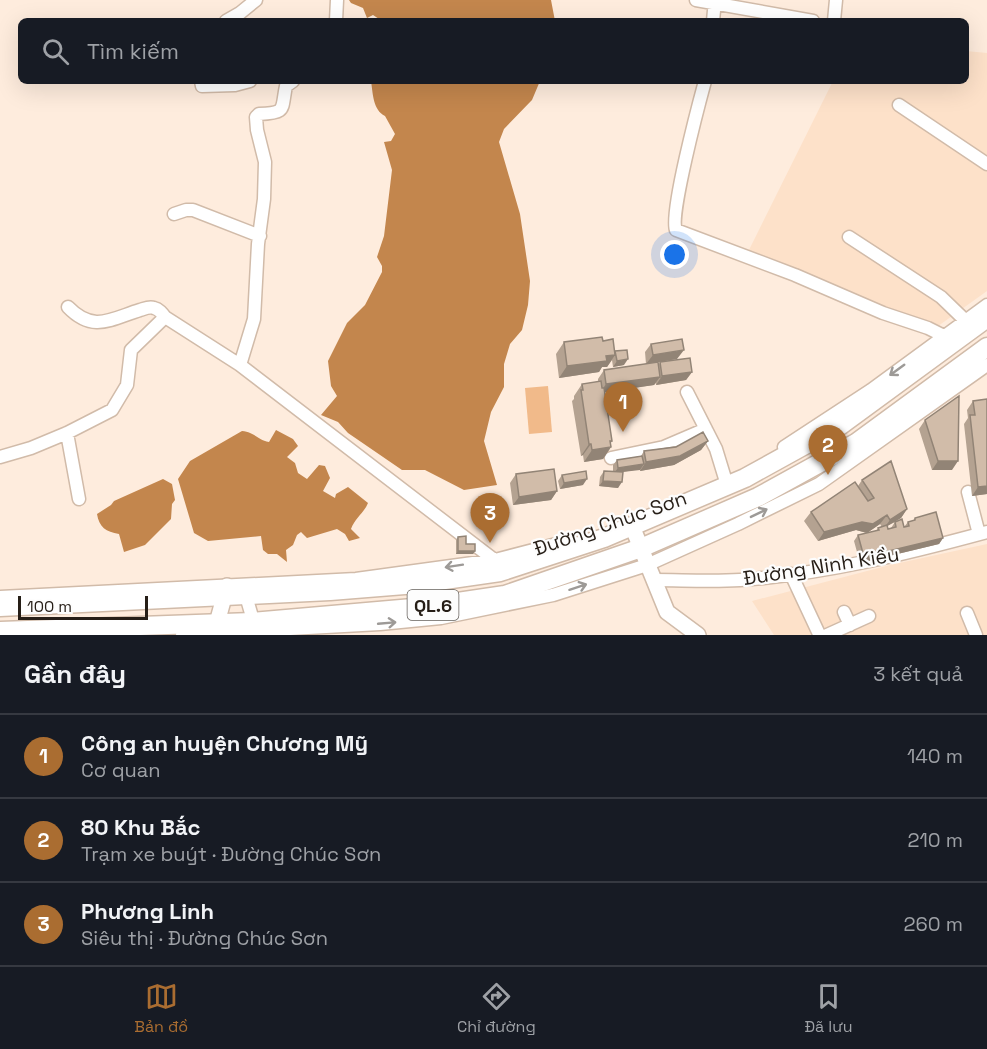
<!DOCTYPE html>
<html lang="vi">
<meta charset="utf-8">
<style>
body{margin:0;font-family:"Space Grotesk",sans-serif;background:#242831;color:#f1f3f6}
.scale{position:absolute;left:18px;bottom:15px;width:130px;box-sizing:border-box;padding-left:6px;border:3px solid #261e17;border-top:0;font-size:16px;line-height:21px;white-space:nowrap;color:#261e17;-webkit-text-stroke:4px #fdfdfd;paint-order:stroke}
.you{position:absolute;left:675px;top:255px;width:21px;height:21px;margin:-15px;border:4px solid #fff;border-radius:50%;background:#1a73e8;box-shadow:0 0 0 9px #1a73e833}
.badge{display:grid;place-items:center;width:39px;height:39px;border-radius:50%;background:#aa6d31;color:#fff;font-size:20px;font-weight:700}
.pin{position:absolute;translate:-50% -50px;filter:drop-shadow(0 2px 3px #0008)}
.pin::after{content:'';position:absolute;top:32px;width:21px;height:18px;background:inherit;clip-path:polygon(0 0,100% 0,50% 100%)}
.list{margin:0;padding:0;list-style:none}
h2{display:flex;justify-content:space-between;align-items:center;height:78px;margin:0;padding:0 24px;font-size:26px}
h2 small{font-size:20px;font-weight:400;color:#9ea1a6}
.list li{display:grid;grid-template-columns:39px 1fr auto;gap:18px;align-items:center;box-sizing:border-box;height:84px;padding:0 24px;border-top:2px solid #363941}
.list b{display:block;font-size:22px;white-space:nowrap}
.list p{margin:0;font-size:20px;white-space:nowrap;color:#9ea1a6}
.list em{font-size:20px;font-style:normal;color:#9ea1a6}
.icon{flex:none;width:33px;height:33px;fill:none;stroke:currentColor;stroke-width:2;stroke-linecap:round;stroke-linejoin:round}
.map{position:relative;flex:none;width:987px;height:635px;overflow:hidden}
.search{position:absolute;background:#171b24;box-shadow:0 6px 24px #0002;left:18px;right:18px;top:18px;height:66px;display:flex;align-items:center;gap:15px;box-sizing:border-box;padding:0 21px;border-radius:9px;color:#9ea1a6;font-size:22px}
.sheet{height:330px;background:#171b24}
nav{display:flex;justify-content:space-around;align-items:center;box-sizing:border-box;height:84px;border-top:2px solid #363941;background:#171b24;font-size:16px;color:#9ea1a6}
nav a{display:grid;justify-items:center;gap:3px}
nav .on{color:#aa6d31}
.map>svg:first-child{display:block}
.built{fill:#fde1c9}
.green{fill:#f1ba8a}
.water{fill:#c3864d}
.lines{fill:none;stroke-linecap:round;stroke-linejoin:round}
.minor-casing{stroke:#d1bba9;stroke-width:15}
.major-casing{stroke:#d1bba9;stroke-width:18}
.highway-casing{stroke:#d1bba9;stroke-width:21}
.minor{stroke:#fff;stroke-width:12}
.major{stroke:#fff;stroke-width:15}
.highway{stroke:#fff;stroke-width:18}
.wall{fill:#b4a291;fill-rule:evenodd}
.shaded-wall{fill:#928476}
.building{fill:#d1bca9;stroke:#928476;stroke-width:1.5}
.oneway{stroke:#9d9a97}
.labels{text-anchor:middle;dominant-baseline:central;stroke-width:4.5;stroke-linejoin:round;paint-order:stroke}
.shield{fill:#fdfdfd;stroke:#66615c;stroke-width:1.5}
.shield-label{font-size:18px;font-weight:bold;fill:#261e17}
.street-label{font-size:20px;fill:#261e17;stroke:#fdfdfd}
</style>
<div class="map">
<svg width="987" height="635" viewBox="0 0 987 635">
<rect width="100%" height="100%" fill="#feecdd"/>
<path class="built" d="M966,51L987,53V291L927,334L746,256L833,81H966Z
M987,544V635H774L752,601L890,565Z"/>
<path class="green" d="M548,386L552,432L529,434L525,388Z"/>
<path class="water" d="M349,0H551L555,21H379V19L373,15L367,18L363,8L351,3Z
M371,81H540L532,100L504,129L499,142L520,214L530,281L528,305L522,330L510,344L504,364V387L491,412L484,441L497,485L464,490L425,470H402L348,433L338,422L321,415L337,396L331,386L328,361L347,323L365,305L382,272V266L377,257L384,236L392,170L384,142L391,141L395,134L385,116C373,110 373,94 371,81Z
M276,430L293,439L298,446L287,457L295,463L298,473L307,479L319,465L325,466L330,478L323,491L335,498L336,494L348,487L368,503C364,513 355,518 351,529L360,538L349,541L345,534L337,529L307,538L301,532L297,535L293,545L286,550L287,562L277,554H268L263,550L261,536L208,541L194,533L178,479L190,461L242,431C255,432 257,440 269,442Z
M163,479L172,484L175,500L172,504L171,519L145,545L124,552L119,534C106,532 99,527 97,514L111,505L114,501Z"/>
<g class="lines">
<g class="minor-casing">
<path id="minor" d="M696,0L813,21
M226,21L240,13L256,0
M336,21L337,0
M713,21L715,0
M834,21L836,0
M201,81L202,86L235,85L250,81
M705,81C699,103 669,216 676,230L795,275L883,313L928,328L944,336
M899,105L987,164
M174,214L186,210H193L260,236
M849,237L941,297L971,326
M68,307C93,333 111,319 140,310C144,309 149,306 154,308C159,309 162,313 165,317L240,365L497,562
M240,365L254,319L258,244L264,199L265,162L257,130L256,117L259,114C287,113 281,110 286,86L293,81
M687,392L716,449L727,485
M67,433L79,499
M784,447L871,390L987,305
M0,457L31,448L67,433L112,410L127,385L131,350L165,317
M611,458L664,447L706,429
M968,492L979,534
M791,574L819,634L821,635
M653,580C682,580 711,582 740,580C824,574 906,554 987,532
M244,589L255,627
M0,597L356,579L495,560L568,541
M844,612L850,625
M967,613L976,635
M182,635L380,624L441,618L553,595L647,565L738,524L819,484L987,365
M827,635L869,616"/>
</g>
<g class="major-casing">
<path id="major" d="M632,526L667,612L698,635
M204,635L217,623L227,586"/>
</g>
<g class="highway-casing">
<path id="highway" d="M0,607L330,591L417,584L500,572L604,538L745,478L841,425L987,318
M0,631L252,622L424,607L505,595L641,548L758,497L856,443L987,347"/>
</g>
<use href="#minor" class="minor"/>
<use href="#major" class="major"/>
<use href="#highway" class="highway"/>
</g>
<path class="wall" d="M603,341L615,352L624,365L613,367L612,360L607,367H602L599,372L559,378L556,354L564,342Z
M651,344L677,359L646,364L645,352Z
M660,362L692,372L686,380L656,385V383L654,385L604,392L611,447L603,459L584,462L583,455L581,456L572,401L574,399V396L582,384L598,382V379L604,370L659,364Z
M987,399V494L972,496L964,424L968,418L967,410L973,401Z
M925,420L952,470H932L919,429Z
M708,441L701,450L674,465L640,471V469L622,472L618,488L599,486L600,477L604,471L613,472V465L617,460L641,456L644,451Z
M516,474L557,491L551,500L513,505L510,483Z
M562,475L583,485L560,489L558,481Z
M862,480L907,509L901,518L896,521L904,527L908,522L913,521L915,518L943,538L939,544L860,563L854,541L858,535L867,533L856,530L818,541L804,521L811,512L858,486ZM895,522L891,528L888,529L887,526ZM880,524L882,527L878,528L876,531L867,533Z
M458,537L475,551L473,554H456V540Z"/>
<path class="shaded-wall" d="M684,350L677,359L646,364L653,355Z
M615,355L607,367H602L599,372L559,378L567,366L606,356Z
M628,359L624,365L613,367L617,361Z
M692,372L686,380L656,385L662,376Z
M660,377L654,385L600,393L606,384Z
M610,441H612L608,448L611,447L603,459L584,462L592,450Z
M708,441L701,450L674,465L640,471L646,462Z
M589,444H591L583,455L581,456Z
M938,461H958L952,470H932Z
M644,464L640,470L614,473L618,468Z
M587,479L583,485L560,489L564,483Z
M603,481L622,482L618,488L599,486Z
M987,486V494L972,496L978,487Z
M557,491L551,500L513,505L519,497Z
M907,509L901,518L884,528L890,520Z
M887,515L880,524L867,533L856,530L818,541L824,532Z
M943,538L939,544L860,563L864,557Z
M458,551H475L473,554H456Z"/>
<path class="building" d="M602,337L603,341L613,339L615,355L606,356L607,361L567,366L564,342Z
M682,339L684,350L653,355L651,344Z
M627,350L628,359L617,361L615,351Z
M690,358L692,372L662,376L660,362Z
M658,362L660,377L606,384L604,370Z
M601,381L602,388H604L612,441H610L611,447L592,450L591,444H589L581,390H583L582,384Z
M959,396L958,461H938L925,420Z
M987,399V486L978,487L970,415H975L973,401Z
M703,432L708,441L680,456L646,462L644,451L676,447Z
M642,456L644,464L618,468L617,460Z
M891,461L907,509L890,520L887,515L873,524L862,522L824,532L811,512L855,482L868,501L874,498L862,480Z
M554,469L557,491L519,497L516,474Z
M586,471L587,479L564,483L562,475Z
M604,471L623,472L622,482L603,481Z
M936,512L943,538L864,557L858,535L879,530L878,528L887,525L888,529L896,527L895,522L902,519L904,527L909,526L908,522L915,520V518Z
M466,536V544H475V551H458V537Z"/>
<defs><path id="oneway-shaft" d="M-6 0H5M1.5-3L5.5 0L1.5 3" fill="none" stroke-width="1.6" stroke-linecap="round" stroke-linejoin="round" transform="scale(1.5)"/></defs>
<g class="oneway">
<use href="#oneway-shaft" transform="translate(897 370) rotate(144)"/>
<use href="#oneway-shaft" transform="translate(759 513) rotate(-26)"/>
<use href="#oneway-shaft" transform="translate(454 566) rotate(171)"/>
<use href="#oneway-shaft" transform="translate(578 587) rotate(-18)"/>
<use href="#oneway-shaft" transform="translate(387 623) rotate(-5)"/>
</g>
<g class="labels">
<rect class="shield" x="407.5" y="590" width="51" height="30" rx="4.5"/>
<g class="shield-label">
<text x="433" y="605">QL.6</text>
</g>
<g class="street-label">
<text transform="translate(610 523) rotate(-19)">Đường Chúc Sơn</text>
<text transform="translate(821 566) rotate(-9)">Đường Ninh Kiều</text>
</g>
</g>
</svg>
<div class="scale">100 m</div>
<div class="you"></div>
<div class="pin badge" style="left:623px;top:432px">1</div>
<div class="pin badge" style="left:828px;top:475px">2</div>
<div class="pin badge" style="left:490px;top:543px">3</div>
<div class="search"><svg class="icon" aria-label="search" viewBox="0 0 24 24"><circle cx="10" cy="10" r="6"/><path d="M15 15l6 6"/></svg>Tìm kiếm</div>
</div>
<section class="sheet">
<h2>Gần đây<small>3 kết quả</small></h2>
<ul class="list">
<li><span class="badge">1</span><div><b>Công an huyện Chương Mỹ</b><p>Cơ quan</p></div><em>140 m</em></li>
<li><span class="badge">2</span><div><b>80 Khu Bắc</b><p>Trạm xe buýt · Đường Chúc Sơn</p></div><em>210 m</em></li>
<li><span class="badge">3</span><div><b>Phương Linh</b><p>Siêu thị · Đường Chúc Sơn</p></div><em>260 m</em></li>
</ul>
</section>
<nav>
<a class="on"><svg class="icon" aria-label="map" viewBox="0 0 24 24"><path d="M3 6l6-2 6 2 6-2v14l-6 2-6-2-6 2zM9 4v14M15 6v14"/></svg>Bản đồ</a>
<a><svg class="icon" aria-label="directions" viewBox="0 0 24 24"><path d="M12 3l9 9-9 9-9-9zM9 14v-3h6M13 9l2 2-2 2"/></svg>Chỉ đường</a>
<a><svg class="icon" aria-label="saved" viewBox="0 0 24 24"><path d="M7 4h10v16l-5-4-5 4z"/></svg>Đã lưu</a>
</nav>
